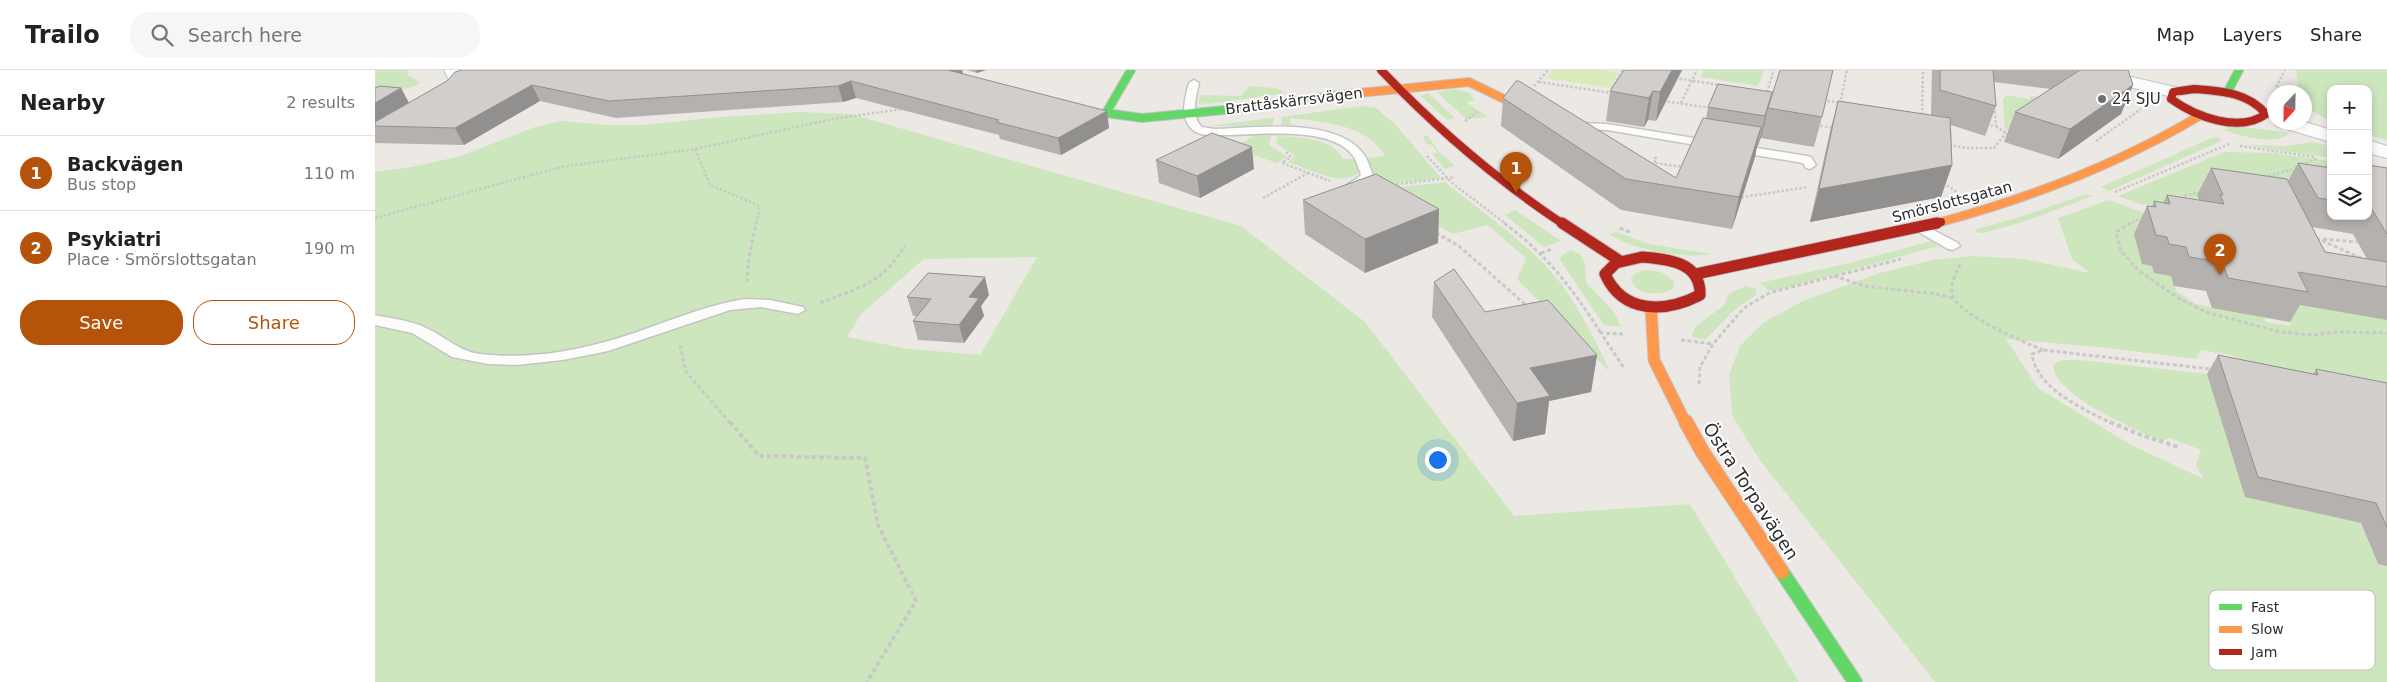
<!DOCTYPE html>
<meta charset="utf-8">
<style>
body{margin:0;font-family:"DejaVu Sans",sans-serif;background:#f6f6f6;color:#222}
.controls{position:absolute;right:15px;top:15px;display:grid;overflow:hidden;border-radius:10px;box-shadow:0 2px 8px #0003}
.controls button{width:45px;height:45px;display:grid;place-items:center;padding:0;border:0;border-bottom:1px solid #e0e0e0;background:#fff;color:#222;font:25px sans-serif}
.compass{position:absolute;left:1892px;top:15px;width:45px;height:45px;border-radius:50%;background:#fff;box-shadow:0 2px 8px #0003;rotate:202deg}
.you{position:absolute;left:1062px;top:389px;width:18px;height:18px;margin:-12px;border:4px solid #fff;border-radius:50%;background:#1a73e8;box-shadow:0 0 0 8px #1a73e833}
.badge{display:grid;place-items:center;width:32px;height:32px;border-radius:50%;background:#b45309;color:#fff;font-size:16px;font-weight:700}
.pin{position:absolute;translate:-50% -41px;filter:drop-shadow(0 1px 2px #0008)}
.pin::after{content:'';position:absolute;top:26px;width:18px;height:15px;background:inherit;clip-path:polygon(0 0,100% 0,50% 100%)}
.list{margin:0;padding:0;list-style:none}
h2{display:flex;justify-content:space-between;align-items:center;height:65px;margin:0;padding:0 20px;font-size:21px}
h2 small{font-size:16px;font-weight:400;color:#767676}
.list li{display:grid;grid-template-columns:32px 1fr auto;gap:15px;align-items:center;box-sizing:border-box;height:75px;padding:0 20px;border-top:1px solid #e0e0e0}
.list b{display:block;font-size:19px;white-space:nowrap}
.list p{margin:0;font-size:16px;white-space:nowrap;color:#767676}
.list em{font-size:16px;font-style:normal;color:#767676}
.actions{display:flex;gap:10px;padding:15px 20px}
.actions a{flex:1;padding:11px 0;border:1px solid #b45309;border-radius:20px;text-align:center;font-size:18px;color:#b45309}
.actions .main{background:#b45309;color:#fff}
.icon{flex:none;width:28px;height:28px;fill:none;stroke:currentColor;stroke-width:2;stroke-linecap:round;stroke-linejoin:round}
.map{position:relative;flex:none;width:2012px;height:612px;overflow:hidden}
header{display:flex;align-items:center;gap:30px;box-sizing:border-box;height:70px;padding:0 25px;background:#fff;border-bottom:1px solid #e0e0e0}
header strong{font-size:24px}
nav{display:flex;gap:28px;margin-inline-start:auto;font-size:18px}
.search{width:350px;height:45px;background:#f6f6f6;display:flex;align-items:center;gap:12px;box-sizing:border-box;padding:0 18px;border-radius:20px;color:#767676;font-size:19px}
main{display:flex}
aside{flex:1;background:#fff}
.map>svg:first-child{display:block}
.green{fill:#cee6be;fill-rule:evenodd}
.pitch{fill:#d9eabb}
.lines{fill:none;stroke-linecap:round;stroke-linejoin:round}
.lane-casing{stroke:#c5c4c5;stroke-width:3}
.street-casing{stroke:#c5c4c5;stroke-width:2}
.fast-far1-casing{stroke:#c5c4c5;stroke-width:10}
.fast-casing{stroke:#c5c4c5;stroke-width:16}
.slow-far2-casing{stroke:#c5c4c5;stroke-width:10}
.slow-far1-casing{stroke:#c5c4c5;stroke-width:13}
.slow-casing{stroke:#c5c4c5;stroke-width:16}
.jam-far1-casing{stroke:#c5c4c5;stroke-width:10}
.jam-casing{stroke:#c5c4c5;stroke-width:13}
.path-far2{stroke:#c9c9c8;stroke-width:2.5;stroke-dasharray:2.5 2;stroke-linecap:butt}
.path-far1{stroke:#c9c9c8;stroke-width:3;stroke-dasharray:4 2.5;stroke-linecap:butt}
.path{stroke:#c9c9c8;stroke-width:4;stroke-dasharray:4.5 3;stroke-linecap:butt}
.lane{fill:#fcfcfb;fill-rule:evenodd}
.street{fill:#fcfcfb;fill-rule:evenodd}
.fast-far1{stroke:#63d668;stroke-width:8}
.fast{stroke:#63d668;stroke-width:14}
.slow-far2{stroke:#ff974d;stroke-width:8}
.slow-far1{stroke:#ff974d;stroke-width:11}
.slow{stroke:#ff974d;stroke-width:14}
.jam-far1{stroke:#b3261e;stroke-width:8}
.jam{stroke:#b3261e;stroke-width:11}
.wall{fill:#b4b1af;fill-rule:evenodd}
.shaded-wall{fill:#92908e}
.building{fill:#d1cecb;stroke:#92908e}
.poi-dot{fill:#706f6e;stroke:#fff;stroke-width:2}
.labels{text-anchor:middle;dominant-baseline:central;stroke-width:4;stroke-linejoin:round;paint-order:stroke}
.far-poi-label{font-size:15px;fill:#2e2e2e;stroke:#fff;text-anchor:start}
.far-street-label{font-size:15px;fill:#2e2e2e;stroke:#fff}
.street-label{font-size:18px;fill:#2e2e2e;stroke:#fff}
.key{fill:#fff;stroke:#c0c0c0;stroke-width:1}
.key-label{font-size:14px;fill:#2e2e2e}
</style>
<header>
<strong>Trailo</strong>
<div class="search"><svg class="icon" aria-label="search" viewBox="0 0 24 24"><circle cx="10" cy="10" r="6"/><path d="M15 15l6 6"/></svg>Search here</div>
<nav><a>Map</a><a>Layers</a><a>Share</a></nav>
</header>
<main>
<aside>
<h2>Nearby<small>2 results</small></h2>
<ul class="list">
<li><span class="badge">1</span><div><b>Backvägen</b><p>Bus stop</p></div><em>110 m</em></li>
<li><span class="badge">2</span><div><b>Psykiatri</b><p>Place · Smörslottsgatan</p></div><em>190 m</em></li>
</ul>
<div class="actions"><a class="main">Save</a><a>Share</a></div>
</aside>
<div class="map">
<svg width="2012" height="612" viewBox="0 0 2012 612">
<rect width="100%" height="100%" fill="#ece8e4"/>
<path class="green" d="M0,0H34L32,5L45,12C36,22 13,19 0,20Z
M1329,0H1389L1383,16L1325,7Z
M1921,0H2012V70L1993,65V19H1956V51L1930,38V22H1924Z
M875,16L901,18L911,23L834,34L823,33L826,25L866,26Z
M1079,19L1093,22L1100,30L1091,32L1113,47L1091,49L1062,22Z
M1052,23L1054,24L1080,48L1072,50L1046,26Z
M1630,25L1655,29V26L1681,29L1630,61L1628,28H1630Z
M986,36L1001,38L1020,54L1066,108L1000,116L999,104L993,88L1010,86C992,54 948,52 916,48L915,56H906L907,47Z
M425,42L476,44L866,156L990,252L1139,446L1315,434L1424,612H0V102L37,97L86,86L160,57L187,51L232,55H269L346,47ZM662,187L605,285L534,279L472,267L487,243L549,189Z
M896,48H899L897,56H833Z
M1856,58H1876L1914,63C1903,77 1863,65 1848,60Z
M881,65L896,66L894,75L913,87L902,93L857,78Z
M903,66C922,67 959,68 968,89H979L985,101C969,120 932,98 913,92L920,86L901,73Z
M1048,66H1053L1064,82L1080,96L1070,99L1057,84L1062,82L1057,75L1051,74Z
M1839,67L1844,68L1846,71L1734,121L1726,117Z
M1938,72L1956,76V88L1870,75L1911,76Z
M1849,82L1898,83L1956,91V119L1824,129L1800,125L1782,137L1762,133L1743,126Z
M1070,112C1108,143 1158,176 1187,215C1203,237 1224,276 1235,302L1142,209L1151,188L1113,155L1078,164L1038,141L1014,118Z
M1711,124L1718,126L1651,151L1609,163H1604L1599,160L1645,147Z
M1734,130L1775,145L1759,164L1767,194L1777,196L1796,206L1802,222L1821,234L1889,247L1891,252L1916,256L1905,231L2012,250V312L1969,310L1879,296L1855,285L1826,280L1821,289L1733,278L1631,269L1663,318L1756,375L1829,409L1821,395L1826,380L1795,368L1787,371C1760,359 1678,326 1678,294L1688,290H1705L1832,304L1949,366L2003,494L2012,496V612H1560L1384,389L1357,345L1354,305L1365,276L1389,252L1430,230L1505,203L1558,190L1597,186L1650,189L1715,203L1697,189L1683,148Z
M1140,140L1186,171L1169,177L1130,145Z
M1242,162L1274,174L1337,184C1309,189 1257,180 1234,164Z
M1556,171L1564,176L1399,221L1394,220L1384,213L1475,193Z
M1195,180C1214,184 1209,201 1212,214L1239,242L1246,257L1229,255L1185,190L1186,186Z
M1270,200L1286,202L1299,211V218C1287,227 1258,226 1256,208L1260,203Z
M1371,216L1381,219V225L1360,239L1330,270L1318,267L1317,265L1320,257L1348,236L1354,224Z"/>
<path class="pitch" d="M1178,0H1226L1244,3L1234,18L1172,8Z"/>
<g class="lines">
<g class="lane-casing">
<path id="lane" d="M819,10L824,13C821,27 815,46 827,57L840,59C880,58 958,47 987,82C993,89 995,98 998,106L986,119L971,121L969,118C971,114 981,110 986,105C984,99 982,93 979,87C958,55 884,65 851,65C841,65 826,67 818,60C804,48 810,28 814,13Z
M1197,48L1206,53L1232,54L1432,86L1436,87L1441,95L1435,99L1431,98L1428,93L1232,60L1203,59L1191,51Z
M1545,153L1583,173L1585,176L1578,180L1573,179L1540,160L1538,157L1540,154Z
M370,229L395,230L428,237L430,240L423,244L386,237L355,240L233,281L188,290L142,295L113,294L77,287L37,263L0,255V245C17,249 36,250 51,258C71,267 83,281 105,284C162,291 223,277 276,257C307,246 337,234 370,229Z"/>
</g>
<g class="street-casing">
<path id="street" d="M69,0H87L92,10L80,26L7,69L0,71V57L68,18L74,10Z
M1694,0H1726L1804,18L1807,22L1804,26L1798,27L1697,4Z
M1900,51V52H1930L1956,60V72L1901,56L1899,52Z
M1993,70L2012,76V88L1993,83Z"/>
</g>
<g class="fast-far1-casing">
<path id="fast-far1" d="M756,0L731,43L767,48L870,38L964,25
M1852,23L1864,0"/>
</g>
<g class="fast-casing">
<path id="fast" d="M1407,502L1480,612"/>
</g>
<g class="slow-far2-casing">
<path id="slow-far2" d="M964,25L1094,12L1129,29L1143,32
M1566,152C1658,127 1744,94 1826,45"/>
</g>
<g class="slow-far1-casing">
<path id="slow-far1" d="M1276,237L1279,290L1311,354"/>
</g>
<g class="slow-casing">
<path id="slow" d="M1311,352L1327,381L1407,502"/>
</g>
<g class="jam-far1-casing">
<path id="jam-far1" d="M1006,0C1061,58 1122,110 1188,154
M1819,19C1845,21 1873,22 1891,44C1864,64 1820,46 1796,29L1798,22Z
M1556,154L1566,152"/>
</g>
<g class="jam-casing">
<path id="jam" d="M1187,153L1245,191
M1267,187C1293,189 1326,192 1325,225C1290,243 1248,244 1230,204L1241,193Z
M1321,204L1562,153"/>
</g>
<path class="path-far2" d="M1300,8L1345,15
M1164,12L1237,23
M1159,16L1173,0
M1901,17L1910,0
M1237,18L1248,0
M1392,22L1399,0
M1448,30L1466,33
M1288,31L1336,38
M1306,33L1322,0
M1465,34L1472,0
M1547,45L1548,0
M1090,51L1103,42
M1441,55L1459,58
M1611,55L1621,56L1619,35
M1621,56L1631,63
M1721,71L1766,39
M1574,75L1593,78H1619L1631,63
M1865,76L1940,87
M320,79L335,115L385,136L381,154
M911,82L916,87L907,93L955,111
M1052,86L1077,113L1131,154
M1279,88H1281L1279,93L1308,97
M1927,95L1943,88
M1889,107L1922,98
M1568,113L1582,122
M1017,115L1080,107
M1740,122L1854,74
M888,128L933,103
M1362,128L1433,117
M1808,129V126L1828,122
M0,148L186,97L320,79L458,49L527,39
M1753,154L1770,147"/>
<path class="path-far1" d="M1129,153C1172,185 1197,218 1226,263
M1756,153L1741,162L1746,181L1764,201L1805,229L1831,242L1905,262L1938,265L1963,262L2012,263
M1245,158L1257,163
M1061,163L1084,176L1152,236
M1941,168L1988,189
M1948,169L1982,172
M1166,183L1177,179
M1585,194C1581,203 1575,213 1577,224C1581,244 1649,272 1668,280
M1459,206L1490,216L1561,224L1577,228
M372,212L374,187L381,153
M445,233C483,218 509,213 530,175
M1248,264L1226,263L1249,298
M1306,270L1338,274
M305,275L311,302L356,354
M1324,314L1325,297L1338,274L1369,238L1394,223L1526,189
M1738,354C1714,342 1674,324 1662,299C1659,295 1658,289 1657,284L1668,280L1836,299"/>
<path class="path" d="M355,352L384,386L490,388L503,455L541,531L492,612
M1735,352L1766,365L1803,377"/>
<use href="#lane" class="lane"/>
<use href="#street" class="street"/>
<use href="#fast-far1" class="fast-far1"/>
<use href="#fast" class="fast"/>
<use href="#slow-far2" class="slow-far2"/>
<use href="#slow-far1" class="slow-far1"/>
<use href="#slow" class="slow"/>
<use href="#jam-far1" class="jam-far1"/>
<use href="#jam" class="jam"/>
</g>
<path class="wall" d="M86,0H587L588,4L734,58L686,85L625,69L624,65L481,28L468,32L241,48L165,31L89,75L0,73V18H26L34,33L72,11Z
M592,0H611L602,3Z
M1307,0L1281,51L1273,50L1269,57L1231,51L1235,21Z
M1557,0H1753L1758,15L1746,44L1683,89L1629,72L1640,42L1676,19L1619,12L1621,36L1610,66L1576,55L1577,95L1566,127L1435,152L1455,61L1463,31L1556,45Z
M1343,14L1447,47L1439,77L1386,68L1387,64L1383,76H1382L1380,87L1357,159L1246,140L1126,56L1128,28L1301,108L1331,48L1333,37Z
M781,90L879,99L825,128L784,113Z
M1955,90H1956V146H1993V95L2012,98V250L1925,235L1915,252L1837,238L1831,221L1799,216L1796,206L1779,203L1777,196L1767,194L1759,164L1772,136L1777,137L1779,131L1788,133L1792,125L1824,130L1822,125L1836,98L1913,111L1923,93L1951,97ZM1937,157L1978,164L1992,189L1950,182Z
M928,130L1064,139L1063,173L990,203L930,164Z
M1059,212L1110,242L1222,285L1216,322L1174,331L1170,364L1138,371L1057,247Z
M614,225L606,236L609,246L589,273L543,270L538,251L542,246H538L532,227Z
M1843,285L1938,304L1941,299L2012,313V496L2003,494L1986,453L1870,427L1832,304Z"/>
<path class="shaded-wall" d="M568,0H587L589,8Z
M601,0H611L602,3Z
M1297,0H1307L1281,51L1285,22Z
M476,11L481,28L468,32L463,16Z
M157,15L165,31L89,75L80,58Z
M1758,15L1746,44L1683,89L1695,59Z
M26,18L35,35L0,55V33Z
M1278,21L1273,50L1269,57L1274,28Z
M1393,38L1387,64L1383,76L1390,46Z
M732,41L734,58L686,85L683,68Z
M1386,57L1380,87L1357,159L1364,127Z
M877,77L879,99L825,128L822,106Z
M1577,95L1566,127L1435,152L1444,119Z
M1064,139L1063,173L990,203V169Z
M610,207L614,225L606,236L609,246L589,273L584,255L594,227Z
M1222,285L1216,322L1174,331L1170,364L1138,371L1142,333L1155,298Z"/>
<path class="building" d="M86,0H573L732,41L683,68L621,52L624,50L476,11L463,16L234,31L157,15L80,58L0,56V52L72,11L80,2Z
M1249,0H1297L1285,22L1278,21L1274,28L1235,21Z
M1405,0H1458L1447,47L1393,38Z
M1565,0H1618L1621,36L1565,20Z
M1705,0H1753L1758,15L1695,59L1640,42Z
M1141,11H1144L1301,108L1328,48L1386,57L1364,127L1251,109L1128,28Z
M1343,14L1397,22L1390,46L1333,37Z
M5,16L26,18L0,33V18Z
M1463,31L1575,48L1577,95L1444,119Z
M837,63L877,77L822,106L781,90Z
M1923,93L1956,98V130L1943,128Z
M1993,95L2012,98V164L1995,136H1993Z
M1836,98L1912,109L1950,182L2012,192V217L1923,202L1933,222L1853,208L1847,192L1814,187L1811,177L1794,174L1792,167L1781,165L1772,136L1781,137L1779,131L1795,134L1792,125L1849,134L1845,125H1848Z
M1001,104L1064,139L990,169L928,130Z
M1079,199L1110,242L1173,230L1222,285L1155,298L1175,326L1142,333L1059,212Z
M553,203L610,207L594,227L604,228L584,255L538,251L556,229L532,227Z
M1843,285L1943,305L1941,299L2012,313V457L2001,433L1883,407Z"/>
<circle class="poi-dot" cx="1727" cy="29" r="5"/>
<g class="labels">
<g class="far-poi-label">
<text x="1737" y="29">24 SJU</text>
</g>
<g class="far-street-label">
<text transform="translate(919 31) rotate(-7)">Brattåskärrsvägen</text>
<text transform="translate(1577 132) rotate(-15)">Smörslottsgatan</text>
</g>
<g class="street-label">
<text transform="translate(1376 421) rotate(57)">Östra Torpavägen</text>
</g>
</g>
<rect x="1834" y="520" width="166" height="80" rx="8" class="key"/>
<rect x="1844" y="534" width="23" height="6" fill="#63d668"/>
<rect x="1844" y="556" width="23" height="7" fill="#ff974d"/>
<rect x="1844" y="579" width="23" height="6" fill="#b3261e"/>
<g class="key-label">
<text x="1876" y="542">Fast</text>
<text x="1876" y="564">Slow</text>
<text x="1876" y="587">Jam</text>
</g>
</svg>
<div class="controls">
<button>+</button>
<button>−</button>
<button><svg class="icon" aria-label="layers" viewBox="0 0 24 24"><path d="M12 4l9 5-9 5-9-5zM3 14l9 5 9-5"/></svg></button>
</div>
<svg class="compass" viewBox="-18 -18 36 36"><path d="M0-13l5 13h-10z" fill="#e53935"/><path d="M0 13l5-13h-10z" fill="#767676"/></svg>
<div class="you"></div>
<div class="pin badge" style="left:1141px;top:123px">1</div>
<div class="pin badge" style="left:1845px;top:205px">2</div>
</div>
</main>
